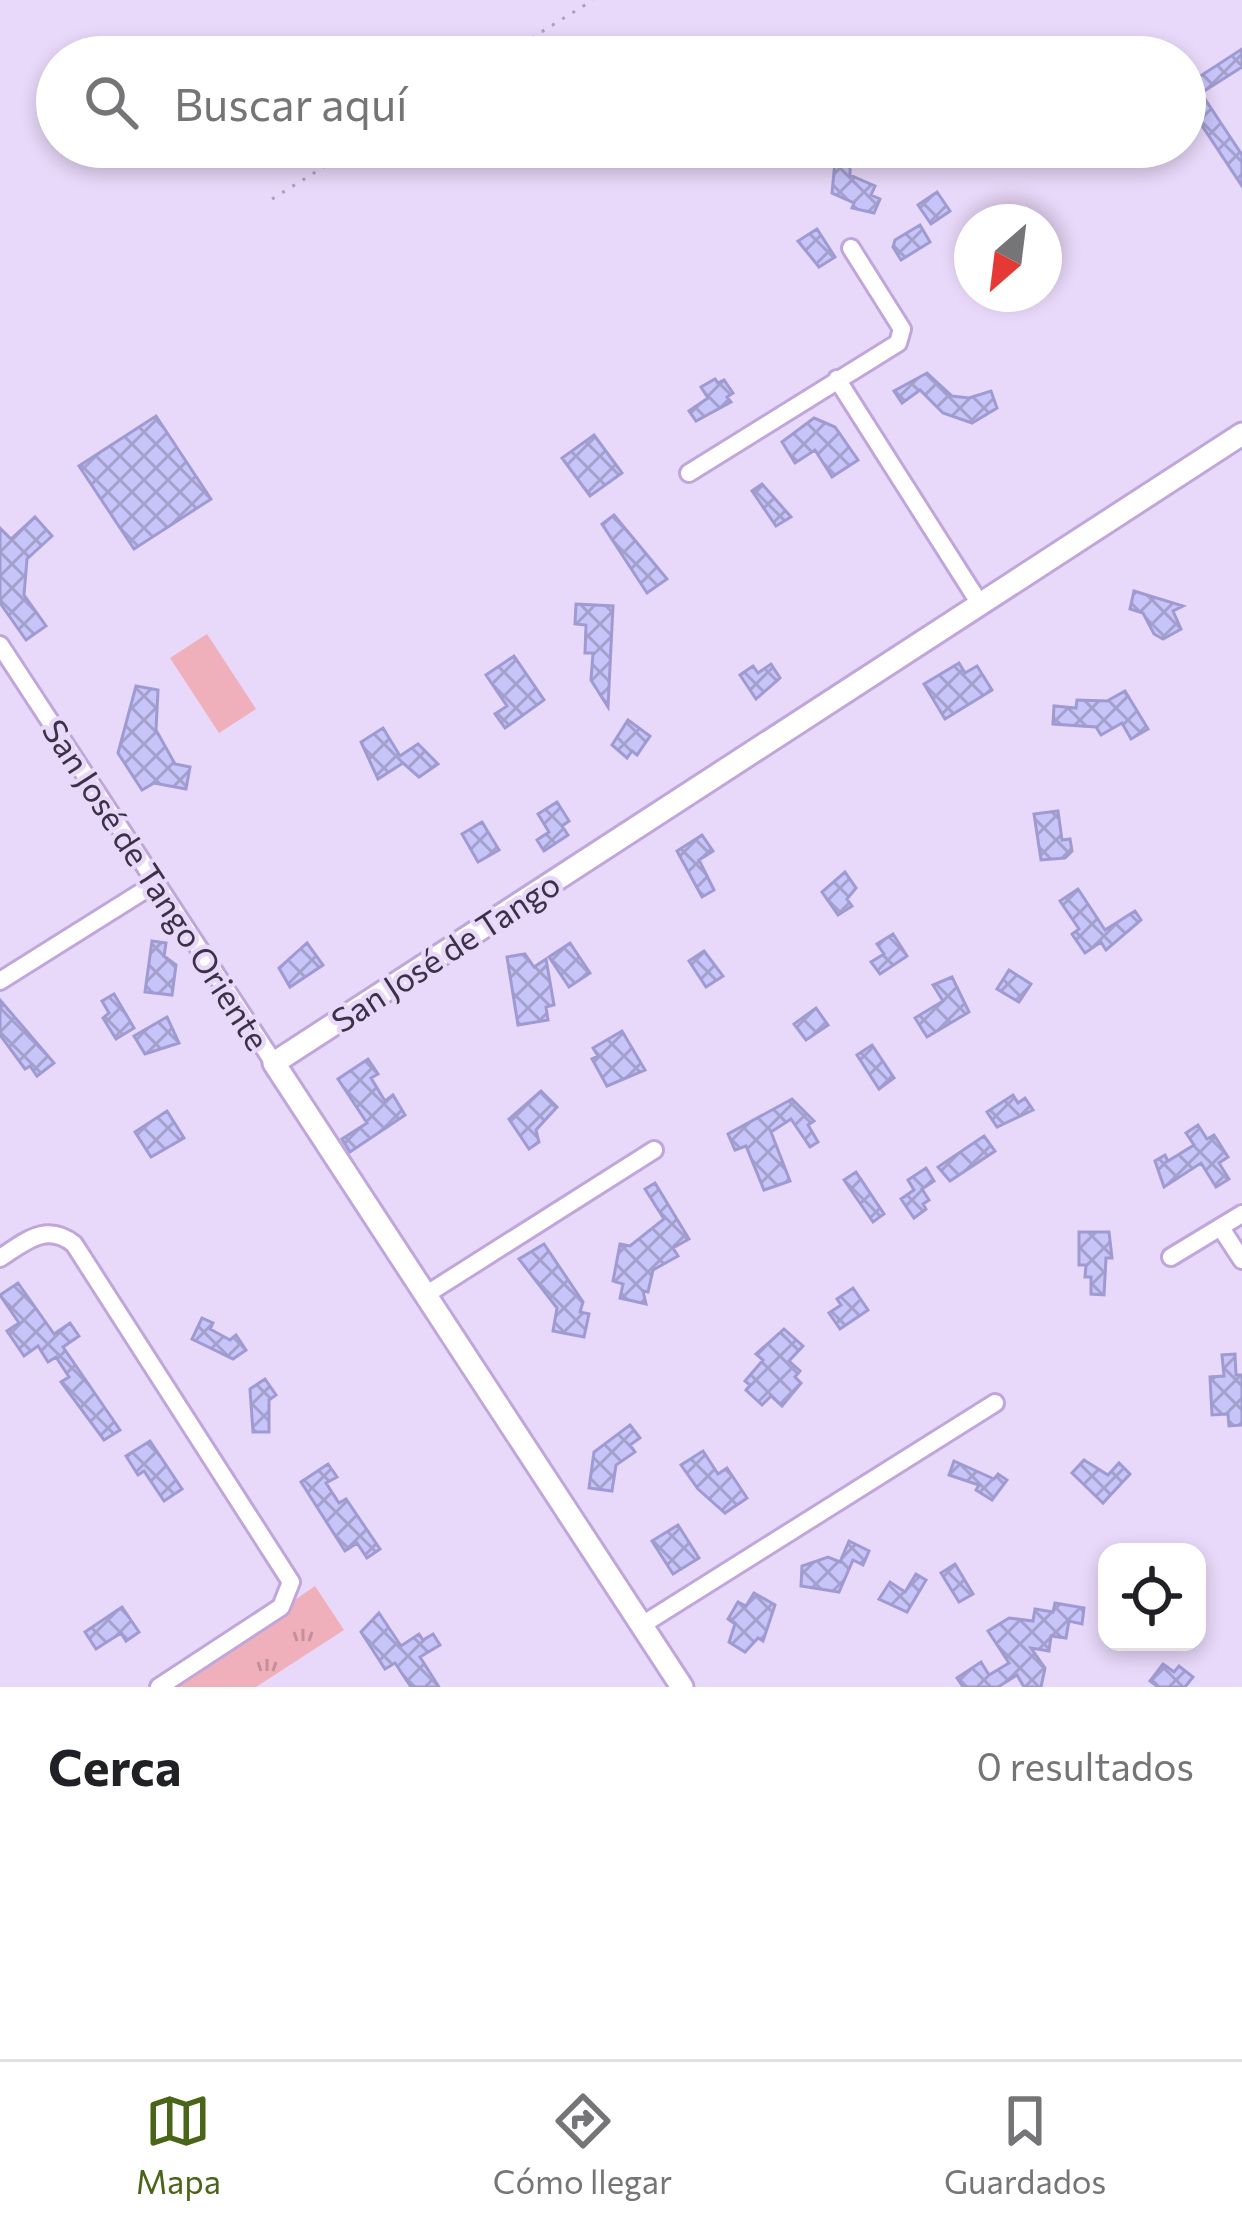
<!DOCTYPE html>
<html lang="es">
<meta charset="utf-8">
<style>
body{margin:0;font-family:Commissioner,sans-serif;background:#f2f2f2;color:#202124}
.controls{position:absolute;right:36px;bottom:36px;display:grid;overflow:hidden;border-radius:24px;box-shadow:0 6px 18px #0003}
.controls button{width:108px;height:108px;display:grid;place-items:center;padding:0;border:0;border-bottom:3px solid #e0e0e0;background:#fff;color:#202124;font:60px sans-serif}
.compass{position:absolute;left:954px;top:204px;width:108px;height:108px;border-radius:50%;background:#fff;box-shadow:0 6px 18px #0003;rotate:208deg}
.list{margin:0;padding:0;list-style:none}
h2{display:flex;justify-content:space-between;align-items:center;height:156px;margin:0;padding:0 48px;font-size:51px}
h2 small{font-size:39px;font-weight:400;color:#757577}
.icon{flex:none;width:66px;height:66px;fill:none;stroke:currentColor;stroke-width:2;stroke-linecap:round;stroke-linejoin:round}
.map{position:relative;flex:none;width:1242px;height:1687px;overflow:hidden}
.search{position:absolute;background:#fff;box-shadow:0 6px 18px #0003;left:36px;right:36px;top:36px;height:132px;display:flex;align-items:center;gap:30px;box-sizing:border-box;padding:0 42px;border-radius:66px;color:#757577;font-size:45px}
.sheet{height:372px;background:#fff}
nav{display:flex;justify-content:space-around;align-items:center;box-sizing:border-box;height:168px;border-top:3px solid #e0e0e0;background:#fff;font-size:33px;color:#757577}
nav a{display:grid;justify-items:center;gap:6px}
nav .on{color:#4a6518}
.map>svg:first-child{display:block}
.grass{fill:url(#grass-tufts)}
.park{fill:#efb0bb}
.building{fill:url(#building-cross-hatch);stroke:#9f9bd2;stroke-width:3}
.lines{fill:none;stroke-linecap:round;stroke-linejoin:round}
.minor-casing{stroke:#c0a6da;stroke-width:22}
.tertiary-casing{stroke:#c0a6da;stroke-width:27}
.path{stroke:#ad9fbc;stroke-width:3;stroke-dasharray:3 9;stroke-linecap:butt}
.minor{stroke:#fff;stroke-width:16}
.tertiary{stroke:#fff;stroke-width:21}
.labels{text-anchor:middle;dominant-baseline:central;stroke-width:9;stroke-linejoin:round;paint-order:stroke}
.street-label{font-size:33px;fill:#3c3147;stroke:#e8d8f9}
</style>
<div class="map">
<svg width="1242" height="1687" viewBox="0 0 1242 1687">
<defs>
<pattern id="grass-tufts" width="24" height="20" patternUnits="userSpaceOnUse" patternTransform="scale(3)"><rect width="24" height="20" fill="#efb0bb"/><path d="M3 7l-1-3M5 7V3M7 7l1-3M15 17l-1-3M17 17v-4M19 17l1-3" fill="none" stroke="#c3909a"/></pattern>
<pattern id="building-cross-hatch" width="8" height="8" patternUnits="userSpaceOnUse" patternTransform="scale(3)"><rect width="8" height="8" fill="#c7c4fa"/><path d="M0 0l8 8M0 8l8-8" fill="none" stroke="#a3a0cc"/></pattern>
</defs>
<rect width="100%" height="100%" fill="#e8d8f9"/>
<path class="grass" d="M315,1586L344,1630L256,1687H168Z"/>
<path class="park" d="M207,634L256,709L219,733L170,658Z"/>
<path class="building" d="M1242,49V67L1201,93L1242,155V186L1185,100V86Z
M836,151H850V175L875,186L871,195L880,199L874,213L852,208L854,203L832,193Z
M937,192L950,211L931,224L918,205Z
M920,225L930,242L901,260L893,247L895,240Z
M817,229L835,257L819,267L798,241Z
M927,373L952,396L969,398L991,391L997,408L972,423L943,413L920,390L902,403L894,391Z
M715,379L718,383L724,380L733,393L727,397L731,402L696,421L689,411L708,398L701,387Z
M156,416L211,499L134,549L79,466Z
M814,418L835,427L858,460L832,477L815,450L795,463L782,442Z
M594,435L622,473L590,496L562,458Z
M762,484L791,517L776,526L752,491Z
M614,515L667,579L647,593L602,524Z
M35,517L52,536L27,559L24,595L46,626L26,640L0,603V528L11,539Z
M1134,591L1183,606L1173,611L1181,629L1163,639L1154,634L1143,613L1130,609Z
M576,604L613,606L608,707L591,680L593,653H585L586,625L575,624Z
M514,656L544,700L505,728L495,714L507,706L486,675Z
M959,663L965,673L977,666L992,690L945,719L924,684Z
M771,664L780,678L756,699L740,675L753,666L758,673Z
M136,686L158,690L156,730L175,764L190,767L186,789L154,783L142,790L118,753Z
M1125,691L1148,729L1131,739L1122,723L1101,735L1096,727L1053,724L1054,706L1076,708L1077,700L1107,701Z
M628,720L650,736L637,755L632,751L627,758L612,745Z
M383,728L400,756L418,744L438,764L419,777L403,763L378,779L361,742Z
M557,802L569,821L562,826L568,835L544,851L537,840L549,832L538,814Z
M1058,811L1062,840L1070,839L1072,851L1065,858L1041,860L1034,814Z
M482,822L499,850L478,862L462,834Z
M702,835L713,851L699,860L714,890L702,897L677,851Z
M845,872L856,888L847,899L852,906L838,915L822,892Z
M1078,889L1105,930L1135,911L1141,920L1106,950L1101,942L1085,953L1072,934L1079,929L1060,901Z
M893,934L907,956L880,974L871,962L884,954L877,944Z
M152,941L166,943L164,956L176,965L172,995L145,992Z
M307,943L323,965L290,987L279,968Z
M570,943L590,973L569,987L549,957Z
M704,951L723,976L706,987L689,961Z
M525,954L534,967L546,959L554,1005L546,1007L548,1020L518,1025L507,957Z
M1009,970L1031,984L1019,1002L997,989Z
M952,977L969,1012L927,1037L915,1018L943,1001L933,985Z
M114,994L134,1028L116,1039L103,1018L109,1013L102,1001Z
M0,1000L54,1063L37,1076L30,1066L25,1069L0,1035Z
M816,1008L828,1025L806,1040L794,1024Z
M167,1017L179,1043L145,1054L134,1036Z
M622,1031L645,1070L607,1086L592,1059L598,1056L593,1048Z
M872,1045L894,1078L879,1089L857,1055Z
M368,1059L378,1074L371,1078L385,1101L393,1095L405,1115L350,1152L342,1139L367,1123L338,1079Z
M541,1091L557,1107L536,1130L539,1142L529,1149L509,1119Z
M1013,1095L1018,1103L1025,1098L1033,1110L997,1127L987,1112Z
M792,1099L814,1121L808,1125L818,1142L810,1147L791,1119L771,1132L790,1181L764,1190L746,1146L735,1150L728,1134Z
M167,1111L184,1138L151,1157L135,1132Z
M1198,1125L1207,1139L1214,1135L1228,1157L1219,1163L1229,1179L1216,1187L1201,1163L1164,1187L1155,1161L1165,1155L1168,1161L1194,1145L1186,1133Z
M984,1136L995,1151L950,1181L938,1167Z
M926,1168L934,1181L922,1189L929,1200L923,1204L926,1209L914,1218L901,1199L914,1190L908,1180Z
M856,1172L884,1214L873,1222L844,1180Z
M655,1183L689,1239L673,1248L678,1256L653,1270L648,1292L643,1291L646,1304L620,1298L623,1284L613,1281L620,1244L630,1246L664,1219L645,1189Z
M1079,1232H1109L1112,1258H1106L1104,1295L1091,1294V1277H1085L1086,1265H1079Z
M544,1244L583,1302L580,1312L589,1314L584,1337L553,1331L557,1308L519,1259Z
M18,1283L54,1334L70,1323L79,1336L63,1347L120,1430L104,1440L61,1382L69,1377L56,1357L48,1362L38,1346L24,1356L7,1331L19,1323L0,1295Z
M853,1288L868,1310L840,1329L829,1313L841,1305L837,1299Z
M202,1318L213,1323L210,1329L230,1340L236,1335L246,1350L233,1359L192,1339Z
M784,1329L803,1346L789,1361L800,1371L795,1377L801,1383L782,1406L771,1396L762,1405L746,1390L750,1385L745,1381L763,1360L756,1354Z
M1235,1354L1236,1375H1242V1425L1229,1426L1228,1414L1212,1415L1210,1377L1224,1376L1222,1355Z
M265,1379L276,1395L269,1400V1432H253L250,1389Z
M630,1425L640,1438L630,1445L635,1452L616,1465L612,1491L589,1488L594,1452Z
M150,1441L182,1489L164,1501L144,1471L138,1475L126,1456Z
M703,1451L718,1474L727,1468L747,1498L725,1513L698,1489L681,1465Z
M1084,1460L1108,1475L1119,1463L1130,1474L1103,1503L1072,1473Z
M954,1461L994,1479L998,1474L1007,1480L992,1500L976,1490L979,1485L949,1475Z
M328,1464L337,1477L326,1483L339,1503L346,1499L380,1549L367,1558L357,1543L345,1551L301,1482Z
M678,1525L699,1558L673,1574L652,1541Z
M849,1541L869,1551L863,1565L853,1560L839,1592L801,1586L802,1566L828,1557L840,1562Z
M955,1564L973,1594L959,1602L941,1573Z
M916,1574L926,1580L907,1612L879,1599L890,1582L905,1592Z
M754,1593L775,1605L763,1641L758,1638L745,1652L729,1642L735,1624L728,1619L738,1602L746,1606Z
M1055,1603L1084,1608L1082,1624L1069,1621L1066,1638L1051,1636L1049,1651L1031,1648L1045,1668L1041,1687H1024L1017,1675L998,1687H963L957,1678L981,1662L989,1675L1009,1663L988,1631L1009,1618L1033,1621L1035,1609L1053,1612Z
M122,1607L139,1632L126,1641L121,1633L96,1649L85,1632Z
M379,1613L401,1646L419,1634L423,1640L433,1634L440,1645L420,1657L439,1687H411L395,1663L385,1669L361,1632Z
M1163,1664L1174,1672L1179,1666L1193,1677L1185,1687H1158L1150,1681Z"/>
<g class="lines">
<g class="minor-casing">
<path id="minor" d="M837,379L980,604
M689,473L898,343L902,329L851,248
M0,645L274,1063
M0,981L156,883
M1221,1228L1242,1260
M1171,1257L1242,1214
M0,1258C25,1242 46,1222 74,1244L291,1582L281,1607L159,1687
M427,1294L654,1150
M642,1625L995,1403"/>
</g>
<g class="tertiary-casing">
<path id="tertiary" d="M682,1687L274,1063L1242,434"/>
</g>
<path class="path" d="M501,57L593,0
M272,199L356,147"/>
<use href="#minor" class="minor"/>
<use href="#tertiary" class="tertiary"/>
</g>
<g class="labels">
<g class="street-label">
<text transform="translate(157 884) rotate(57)">San José de Tango Oriente</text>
<text transform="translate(445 951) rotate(-33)">San José de Tango</text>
</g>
</g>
</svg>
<div class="controls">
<button><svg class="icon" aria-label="locate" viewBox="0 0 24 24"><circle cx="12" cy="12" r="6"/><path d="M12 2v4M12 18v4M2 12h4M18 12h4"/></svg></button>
</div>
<svg class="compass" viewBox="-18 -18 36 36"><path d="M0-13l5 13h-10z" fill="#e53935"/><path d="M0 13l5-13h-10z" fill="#757577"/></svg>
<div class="search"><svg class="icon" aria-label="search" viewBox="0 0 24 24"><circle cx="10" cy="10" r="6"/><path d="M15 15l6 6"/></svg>Buscar aquí</div>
</div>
<section class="sheet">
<h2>Cerca<small>0 resultados</small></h2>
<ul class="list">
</ul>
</section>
<nav>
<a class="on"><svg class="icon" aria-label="map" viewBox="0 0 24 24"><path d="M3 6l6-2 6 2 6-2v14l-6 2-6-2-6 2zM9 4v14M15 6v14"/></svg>Mapa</a>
<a><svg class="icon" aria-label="directions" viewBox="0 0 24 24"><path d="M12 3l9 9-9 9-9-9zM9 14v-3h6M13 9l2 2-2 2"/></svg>Cómo llegar</a>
<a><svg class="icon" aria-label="saved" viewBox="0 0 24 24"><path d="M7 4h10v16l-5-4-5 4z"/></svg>Guardados</a>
</nav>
